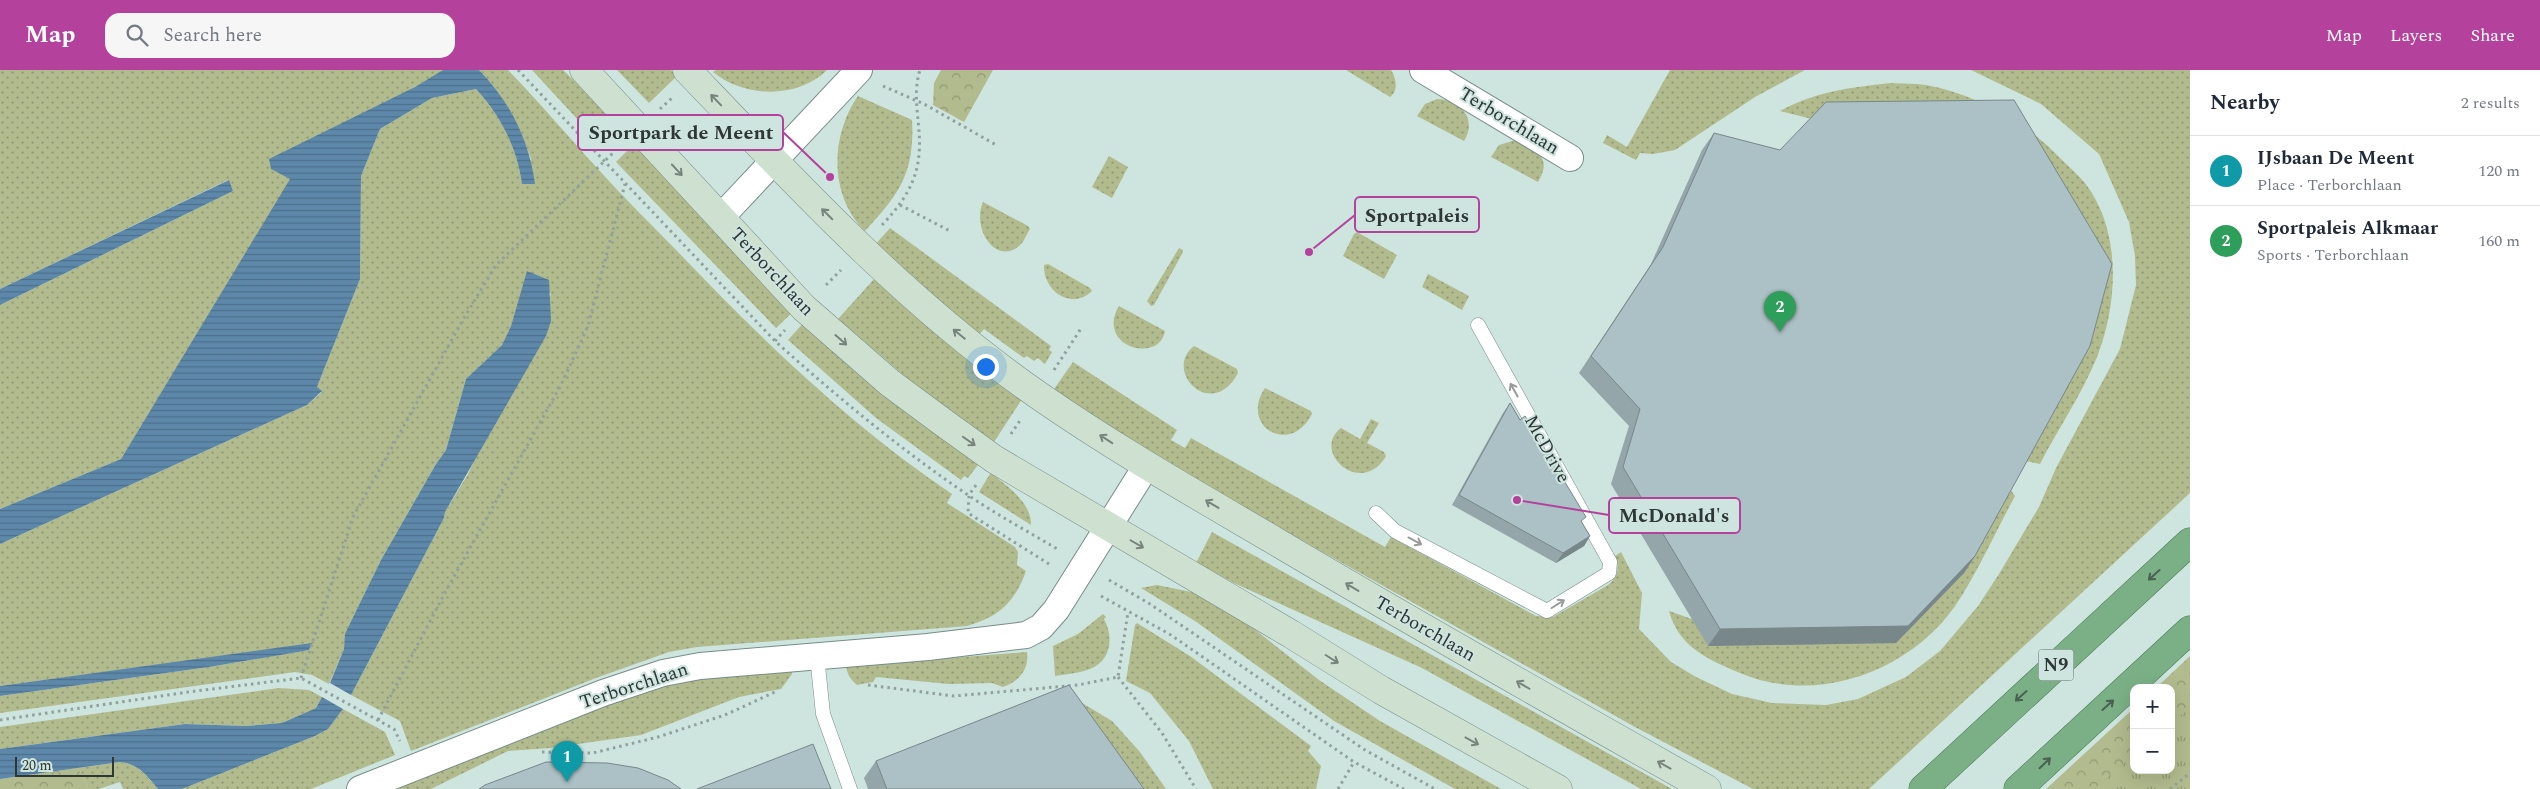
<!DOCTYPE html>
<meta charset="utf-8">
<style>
body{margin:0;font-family:Spectral,serif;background:#f6f6f7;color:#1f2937}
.controls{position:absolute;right:15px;bottom:15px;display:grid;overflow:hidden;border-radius:10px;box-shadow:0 5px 20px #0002}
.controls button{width:45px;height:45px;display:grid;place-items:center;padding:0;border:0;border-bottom:1px solid #e0e1e3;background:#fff;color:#1f2937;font:25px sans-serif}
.scale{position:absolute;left:15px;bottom:12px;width:99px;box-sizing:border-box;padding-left:5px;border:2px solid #2f3736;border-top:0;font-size:14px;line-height:18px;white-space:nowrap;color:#2f3736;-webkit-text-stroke:4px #cee4df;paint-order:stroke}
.you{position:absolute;left:985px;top:296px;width:18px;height:18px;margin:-12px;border:4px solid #fff;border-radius:50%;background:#1a73e8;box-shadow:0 0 0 8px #1a73e833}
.badge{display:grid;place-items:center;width:32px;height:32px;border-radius:50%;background:#b4429d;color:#fff;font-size:16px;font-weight:700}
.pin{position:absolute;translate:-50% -41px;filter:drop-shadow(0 1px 2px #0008)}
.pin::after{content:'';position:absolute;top:26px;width:18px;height:15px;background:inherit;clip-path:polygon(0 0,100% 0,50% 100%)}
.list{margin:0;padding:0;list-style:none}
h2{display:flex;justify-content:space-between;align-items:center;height:65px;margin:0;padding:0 20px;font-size:21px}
h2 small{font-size:16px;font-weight:400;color:#747a83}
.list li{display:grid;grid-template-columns:32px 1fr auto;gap:15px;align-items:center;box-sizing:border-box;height:70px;padding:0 20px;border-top:1px solid #e0e1e3}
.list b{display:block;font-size:19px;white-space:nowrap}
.list p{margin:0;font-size:16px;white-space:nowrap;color:#747a83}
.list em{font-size:16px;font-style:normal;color:#747a83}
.icon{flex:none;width:28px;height:28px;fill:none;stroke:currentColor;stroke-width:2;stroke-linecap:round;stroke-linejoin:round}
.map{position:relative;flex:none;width:2190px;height:719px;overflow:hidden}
header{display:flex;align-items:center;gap:30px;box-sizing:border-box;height:70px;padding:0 25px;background:#b4429d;color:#fff}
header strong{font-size:24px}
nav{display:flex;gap:28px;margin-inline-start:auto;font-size:18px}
.search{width:350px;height:45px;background:#f6f6f7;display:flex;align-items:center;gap:12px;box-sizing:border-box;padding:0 18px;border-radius:15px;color:#747a83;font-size:19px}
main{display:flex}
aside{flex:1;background:#fff}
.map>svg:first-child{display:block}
.grass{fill:url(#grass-dots)}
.forest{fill:url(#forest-crowns)}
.park{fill:url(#park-tufts)}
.water{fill:url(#water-rules)}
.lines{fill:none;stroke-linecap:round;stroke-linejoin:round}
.service-casing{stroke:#788d88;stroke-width:15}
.minor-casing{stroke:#788d88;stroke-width:28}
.secondary-casing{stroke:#788d88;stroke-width:29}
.trunk-casing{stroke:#4b7956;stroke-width:29}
.path{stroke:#90a19d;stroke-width:3;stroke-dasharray:2.5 4;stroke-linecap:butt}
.service{stroke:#fff;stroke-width:14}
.minor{stroke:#fff;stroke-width:26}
.secondary{stroke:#cee1d1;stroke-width:28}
.trunk{stroke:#7bb086;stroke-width:28}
.wall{fill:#94a6a9}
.shaded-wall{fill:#78878a}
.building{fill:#acc1c5;stroke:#78878a}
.oneway{stroke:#77847c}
.oneway2{stroke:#979b9a}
.oneway3{stroke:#4a6152}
.labels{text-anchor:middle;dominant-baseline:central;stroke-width:4;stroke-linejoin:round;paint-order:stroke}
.shield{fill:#cee4df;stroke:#5f6b69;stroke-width:1}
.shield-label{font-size:18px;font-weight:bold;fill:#2f3736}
.street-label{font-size:19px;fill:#2f3736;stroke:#cee4df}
.leader{fill:none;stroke:#b4429d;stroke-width:2}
.callout-dot{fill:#b4429d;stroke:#cee4df;stroke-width:2}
.callout{fill:#cee4df;stroke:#b4429d;stroke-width:2}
.callout-label{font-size:20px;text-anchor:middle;font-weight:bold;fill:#2f3736}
</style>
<header>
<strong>Map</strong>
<div class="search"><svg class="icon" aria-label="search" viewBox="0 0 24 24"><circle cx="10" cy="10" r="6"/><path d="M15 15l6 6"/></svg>Search here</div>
<nav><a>Map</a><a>Layers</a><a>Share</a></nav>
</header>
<main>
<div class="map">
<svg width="2190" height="719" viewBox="0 0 2190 719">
<defs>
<pattern id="grass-dots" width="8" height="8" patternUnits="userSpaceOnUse" patternTransform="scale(1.25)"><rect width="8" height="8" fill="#b1bb8d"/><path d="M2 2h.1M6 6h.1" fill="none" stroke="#909974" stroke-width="1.8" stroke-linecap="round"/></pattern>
<pattern id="forest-crowns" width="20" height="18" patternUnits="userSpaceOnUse" patternTransform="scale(1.25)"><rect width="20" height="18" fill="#b1bb8d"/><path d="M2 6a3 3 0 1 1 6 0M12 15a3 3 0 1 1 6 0" fill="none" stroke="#909974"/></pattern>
<pattern id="park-tufts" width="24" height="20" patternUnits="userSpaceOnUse" patternTransform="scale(1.25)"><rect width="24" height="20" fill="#b1bb8d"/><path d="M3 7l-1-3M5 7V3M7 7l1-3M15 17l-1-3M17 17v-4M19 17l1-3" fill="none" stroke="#909974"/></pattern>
<pattern id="water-rules" width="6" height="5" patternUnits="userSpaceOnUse" patternTransform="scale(1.25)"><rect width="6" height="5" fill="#5d88aa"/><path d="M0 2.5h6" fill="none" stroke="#4d708b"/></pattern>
</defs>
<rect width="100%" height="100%" fill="#cee4df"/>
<path class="grass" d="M0,0H443V1L272,99L291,109L121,389L0,439V235L233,121L228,110L0,219Z
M479,0H508C539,32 567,65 597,98C623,127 651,154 678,182C763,271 850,355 952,424L947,433L1015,477L1018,482L1017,495L1026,501C1015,532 999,547 967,556L697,577L669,582L596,608L411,681L400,651L351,625L444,448L445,442L468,404L551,224L528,201L511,256L502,275L466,309L446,380L436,394L381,490L356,541L346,563L344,579L329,614L312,605L295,602L0,643V626L209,597L309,580L311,574L0,616V474L307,335L322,322L317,317L360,209L361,106L380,59L432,28L476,19C501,46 517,77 522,114L531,89C518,53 506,28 479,0Z
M532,0H563L624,60L604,78Z
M617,0H671L677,6L649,33Z
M716,0H827C798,29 744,28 713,2Z
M1346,0H1391C1396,8 1399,20 1390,27Z
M1670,0H1805L1755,27L1675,80L1653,84L1640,83L1636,90L1603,73L1607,65L1627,77Z
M1971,0H2190V423L1869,719H1753L1635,657L1162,392L1052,322L1073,292L1177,360L1171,370L1185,378L1191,368L1385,477L1391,467L1536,546L1553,547L1608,515C1618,507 1620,498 1615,486L1621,482L1642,523L1639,559L1671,592L1696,607L1732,624L1772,633L1826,635L1858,629L1906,607L1940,581L1978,536L1999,504L2039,437L2056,398L2120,279L2136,215L2135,186L2129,152L2099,84L2041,34Z
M1890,13C1903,14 1918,13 1931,16C1975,25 2021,50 2053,81C2063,92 2076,102 2085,113C2122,161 2118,234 2097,287C2082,324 2058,359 2040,394L2026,391L1812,49L1780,41C1817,21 1848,18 1890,13Z
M858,26L912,50C915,103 899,124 865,161C829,126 830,66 858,26Z
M1437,29C1460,29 1478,49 1464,71L1417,46L1425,34Z
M1516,70C1536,80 1553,87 1538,112L1491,87L1499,75Z
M635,73L795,240L776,258L616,92Z
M1109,86L1128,97L1112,128L1092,117Z
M983,132L1028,156L1030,159C1027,163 1025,169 1022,173C998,199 971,160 983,132Z
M890,158L1051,276L1049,280L1052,282L1045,294L1038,288L1034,291L1027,286L1024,288L984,259L978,266L874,176Z
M1357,162L1397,185L1384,209L1343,186L1354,164Z
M1179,178L1183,180L1182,184L1154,235L1151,236L1147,231Z
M1048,194L1090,218L1092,221C1071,241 1043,221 1044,195Z
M1428,204L1469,226L1462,240L1422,217Z
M875,208L1022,329L994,372L914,314L838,249Z
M1119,236L1165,261C1159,295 1095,276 1119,236Z
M806,250L981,391L968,408L964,406L961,410L876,348L788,270Z
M1194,276L1237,299L1238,303C1212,352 1162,301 1194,276Z
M1265,318L1311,341L1312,344C1290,387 1239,356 1265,318Z
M1371,349L1379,353L1367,373L1384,382L1386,386C1362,428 1310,382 1341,358L1360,369Z
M993,399L998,403L996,407C1010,418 1032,435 1031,455L979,422Z
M2010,419L2015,426C1997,459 1981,495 1961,527C1917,599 1819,637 1740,603C1707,589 1679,577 1669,541L1692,549Z
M1212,462L1672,719H1641L1422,598L1236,514L1196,493Z
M1157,515L1196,523L1230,540L1319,610L1380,651L1501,719H1455L1334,651L1195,551L1141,518Z
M1103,544L1106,547L1104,549C1114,567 1111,591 1090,599C1080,603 1067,604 1055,606L1053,576L1078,564Z
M1137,553L1190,586L1311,676L1308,681L1321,696L1316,719H1213L1189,671L1150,623L1126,611L1135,555Z
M1027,582C1029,600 1019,611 1003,617L992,613L949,614L876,607L873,612L857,615C851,610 847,604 846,596Z
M792,600V604L781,619L739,627L641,665L550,678L508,681L431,719H396L641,622L684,610Z
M279,618L309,620L322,627L316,638L282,653L246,656L185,654L0,679V657Z
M1072,627L1112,651L1140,682L1166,719H1120Z
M343,639L385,662L395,685L311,719H182L315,666L328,659Z
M120,692C139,694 146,706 158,719H123L120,712L99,719H89L78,698Z"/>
<path class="forest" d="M941,0H993L964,52L933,35L934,13Z
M2190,586V697L2162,719H2046L2134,638V700H2171V618H2156Z
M78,698L89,719H0V709Z"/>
<path class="park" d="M2190,638V719H2094L2134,685V700H2171V653Z"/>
<path class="water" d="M443,0H479C510,32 529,69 535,114H522C517,78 501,46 476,19L432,28L380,59L361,106L360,209L317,317L322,321L307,335L0,474V439L121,389L290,109L271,99L269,89L415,17Z
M229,110L233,121L0,235V219Z
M527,201L549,210L551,251L546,266L445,442L444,448L351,625L330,613L344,579L345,564L356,541L381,490L436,394L446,380L466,309L502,275L511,256Z
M312,573L309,580L304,581L209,597L0,626V616Z
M322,627L343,639L328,659L315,666L182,719H158C147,706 139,694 120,692L0,709V679L185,654L246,656L282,653L316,638Z"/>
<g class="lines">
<g class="service-casing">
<path id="service" d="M1376,443L1395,461L1547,541L1609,503L1610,492L1478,255
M817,586L823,644L850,719"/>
</g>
<g class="minor-casing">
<path id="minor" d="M1423,0L1570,88
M721,147L859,0
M360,719L603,623L663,603L700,596L928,577L1026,565L1041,557L1056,540L1147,395"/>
</g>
<g class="secondary-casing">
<path id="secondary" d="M584,0L804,238L890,313L944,353L994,389L1291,564L1381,620L1558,719
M687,0C797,115 907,234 1038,325C1114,378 1195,424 1275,471C1418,556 1562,637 1707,719"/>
</g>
<g class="trunk-casing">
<path id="trunk" d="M1923,719L2190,472
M2018,719L2190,560"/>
</g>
<path class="path" d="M518,0L775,271C836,326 900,379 968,425C997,445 1029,462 1059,480
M883,16L924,34L998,76
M660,39L672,28
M900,135L952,162
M882,155C901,135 917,113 919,84C922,56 911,28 920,0
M826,215L841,200
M775,271L785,260
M1054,300L1082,257
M1011,364L1021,349
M976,415L969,425L968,443L1049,494
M1109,510L1150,534L1365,680L1435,719
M1101,526L1171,565L1354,692L1404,719
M1118,607L1162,663L1196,719
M301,608L353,447L464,248L496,195L615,81
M868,615L954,626L1078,615L1118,607L1128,542
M0,650L188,622L301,608L394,659L400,671
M378,650L447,519L561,315L588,256L625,114
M542,682L593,683L658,667L725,645L775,622
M1338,719L1354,692
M2170,719L2190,703"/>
<use href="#service" class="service"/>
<use href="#minor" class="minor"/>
<use href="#secondary" class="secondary"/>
<use href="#trunk" class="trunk"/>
</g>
<path class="wall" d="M1714,63L1975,486L1964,503L1896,573L1708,576L1611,414L1629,356L1579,303L1651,194L1702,80Z
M1510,333L1590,466L1584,476L1556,493L1452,435L1503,343Z
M876,691L1144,719H868L864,708Z"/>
<path class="shaded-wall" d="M1590,466L1584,476L1556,493L1563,483Z
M1975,486L1964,503L1896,573L1708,576L1720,559Z"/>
<path class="building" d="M2014,30L2112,194L2090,276L1975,486L1908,556L1720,559L1623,397L1640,339L1591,286L1663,177L1714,63L1780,80L1826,32Z
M1510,333L1520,350L1525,346L1586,447L1581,451L1590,466L1563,483L1459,425Z
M1069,615L1144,719H887L876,691Z
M813,674L831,719H697Z
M546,692L607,693L638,698L668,710L681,719H479L485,715Z"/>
<defs><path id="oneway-shaft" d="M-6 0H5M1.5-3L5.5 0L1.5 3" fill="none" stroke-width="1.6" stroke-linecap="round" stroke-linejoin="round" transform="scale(1.25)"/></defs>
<g class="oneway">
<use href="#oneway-shaft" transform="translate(716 30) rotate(-134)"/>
<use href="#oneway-shaft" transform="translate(677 100) rotate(47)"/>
<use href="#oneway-shaft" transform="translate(827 144) rotate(-135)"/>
<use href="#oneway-shaft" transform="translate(959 264) rotate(-141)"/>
<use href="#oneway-shaft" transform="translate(841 270) rotate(41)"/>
<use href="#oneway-shaft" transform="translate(1106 369) rotate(-147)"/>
<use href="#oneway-shaft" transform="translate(969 371) rotate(35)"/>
<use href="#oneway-shaft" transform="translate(1212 434) rotate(-149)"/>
<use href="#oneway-shaft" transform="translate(1137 474) rotate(30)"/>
<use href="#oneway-shaft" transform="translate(1352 517) rotate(-149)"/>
<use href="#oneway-shaft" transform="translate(1332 589) rotate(32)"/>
<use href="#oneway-shaft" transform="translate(1523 615) rotate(-150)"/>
<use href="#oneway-shaft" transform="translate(1472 671) rotate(29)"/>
<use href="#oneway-shaft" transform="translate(1664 695) rotate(-151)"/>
</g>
<g class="oneway2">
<use href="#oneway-shaft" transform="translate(1514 320) rotate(-119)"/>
<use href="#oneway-shaft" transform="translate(1415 471) rotate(28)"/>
<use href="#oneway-shaft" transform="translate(1558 534) rotate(-32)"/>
</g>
<g class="oneway3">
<use href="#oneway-shaft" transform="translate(2154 505) rotate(138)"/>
<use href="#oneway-shaft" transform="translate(2021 626) rotate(138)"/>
<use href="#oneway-shaft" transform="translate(2108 635) rotate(-42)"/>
<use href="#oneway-shaft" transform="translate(2045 693) rotate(-44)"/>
</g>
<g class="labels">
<rect class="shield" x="2038.5" y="579.5" width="35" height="31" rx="4"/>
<g class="shield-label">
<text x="2056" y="595">N9</text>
</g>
<g class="street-label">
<text transform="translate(1509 51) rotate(31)">Terborchlaan</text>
<text transform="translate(772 202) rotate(47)">Terborchlaan</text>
<text transform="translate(1547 379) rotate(61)">McDrive</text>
<text transform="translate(1425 559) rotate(30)">Terborchlaan</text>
<text transform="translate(634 616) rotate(-18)">Terborchlaan</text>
</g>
</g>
<path class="leader" d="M830 107L783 62M1309 182L1355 145M1517 430L1609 445"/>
<g class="callout-dot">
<circle cx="830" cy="107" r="5"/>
<circle cx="1309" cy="182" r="5"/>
<circle cx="1517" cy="430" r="5"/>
</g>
<g class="callout">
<rect x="578" y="45" width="205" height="35" rx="5"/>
<rect x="1355" y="127" width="124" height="35" rx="5"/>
<rect x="1609" y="428" width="131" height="35" rx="5"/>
</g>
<g class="callout-label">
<text x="681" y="69">Sportpark de Meent</text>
<text x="1417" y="152">Sportpaleis</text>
<text x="1674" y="452">McDonald's</text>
</g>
</svg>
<div class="controls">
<button>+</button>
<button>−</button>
</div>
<div class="scale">20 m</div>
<div class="you"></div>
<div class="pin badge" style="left:567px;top:712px;background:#0f9aa8">1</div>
<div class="pin badge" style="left:1780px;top:262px;background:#2e9e5b">2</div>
</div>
<aside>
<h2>Nearby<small>2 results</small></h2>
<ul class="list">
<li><span class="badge" style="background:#0f9aa8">1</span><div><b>IJsbaan De Meent</b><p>Place · Terborchlaan</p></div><em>120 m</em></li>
<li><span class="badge" style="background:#2e9e5b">2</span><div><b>Sportpaleis Alkmaar</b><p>Sports · Terborchlaan</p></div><em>160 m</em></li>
</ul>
</aside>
</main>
